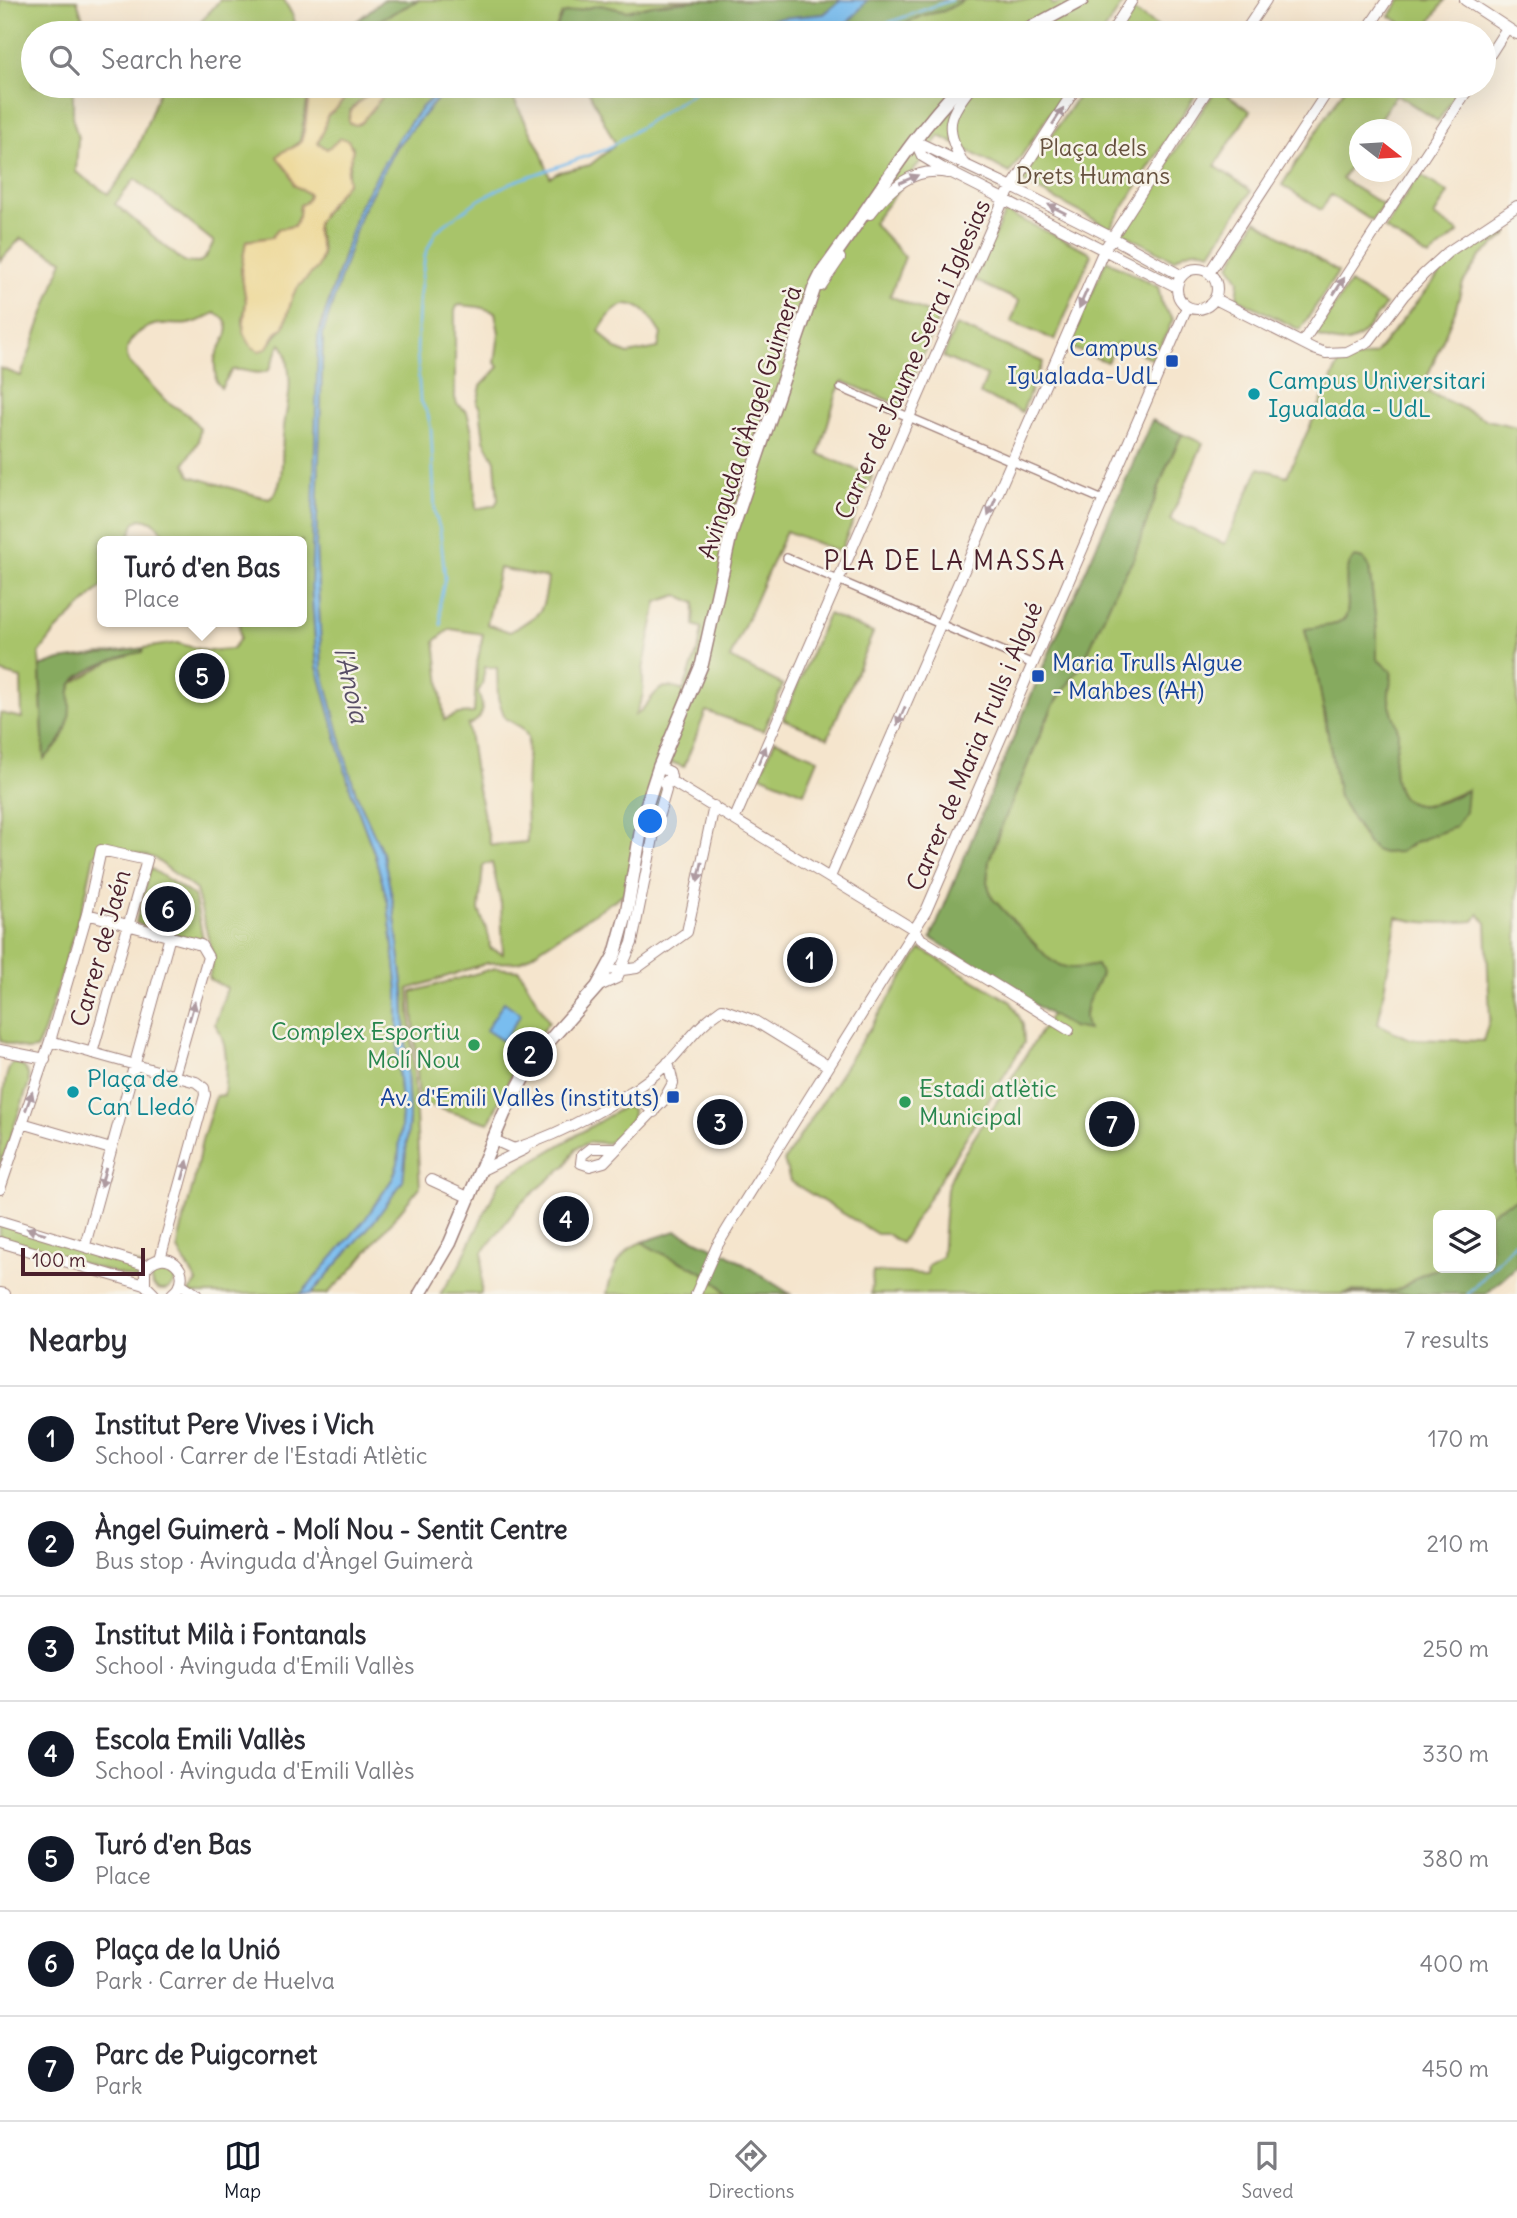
<!DOCTYPE html>
<meta charset="utf-8">
<style>
body{margin:0;font-family:Delius,sans-serif;background:#f7f7f7;color:#2b2b33}
.controls{position:absolute;right:21px;bottom:21px;display:grid;overflow:hidden;border-radius:10px;box-shadow:0 7px 28px #0002}
.controls button{width:63px;height:63px;display:grid;place-items:center;padding:0;border:0;border-bottom:2px solid #e1e1e2;background:#fff;color:#2b2b33;font:35px sans-serif}
.compass{position:absolute;left:1349px;top:119px;width:63px;height:63px;border-radius:50%;background:#fff;box-shadow:0 7px 28px #0002;rotate:107deg}
.scale{position:absolute;left:21px;bottom:18px;width:124px;box-sizing:border-box;padding-left:7px;border:4px solid #4a1f2b;border-top:0;font-size:19px;line-height:24px;white-space:nowrap;color:#4a1f2b;-webkit-text-stroke:5px #f7f3e8;paint-order:stroke}
.you{position:absolute;left:651px;top:822px;width:24px;height:24px;margin:-18px;border:5px solid #fff;border-radius:50%;background:#1a73e8;box-shadow:0 0 0 10px #1a73e833}
.badge{display:grid;place-items:center;width:46px;height:46px;border-radius:50%;background:#111827;color:#fff;font-size:23px;font-weight:700}
.pin{position:absolute;translate:-50% -50%;border:4px solid #fff;box-shadow:0 2px 7px #0006}
.popup{position:absolute;left:97px;top:536px;width:210px;height:91px;box-sizing:border-box;display:grid;place-content:center;border-radius:10px;background:#fff;filter:drop-shadow(0 2px 5px #0005);font-size:23px;white-space:nowrap;color:#7c7c81}
.popup b{font-size:26px;color:#2b2b33}
.popup::after{content:'';position:absolute;left:50%;top:100%;margin-left:-14px;border:14px solid transparent;border-top-color:#fff}
.list{margin:0;padding:0;list-style:none}
h2{display:flex;justify-content:space-between;align-items:center;height:91px;margin:0;padding:0 28px;font-size:30px}
h2 small{font-size:23px;font-weight:400;color:#7c7c81}
.list li{display:grid;grid-template-columns:46px 1fr auto;gap:21px;align-items:center;box-sizing:border-box;height:105px;padding:0 28px;border-top:2px solid #e1e1e2}
.list b{display:block;font-size:26px;white-space:nowrap}
.list p{margin:0;font-size:23px;white-space:nowrap;color:#7c7c81}
.list em{font-size:23px;font-style:normal;color:#7c7c81}
.icon{flex:none;width:38px;height:38px;fill:none;stroke:currentColor;stroke-width:2;stroke-linecap:round;stroke-linejoin:round}
.map{position:relative;flex:none;width:1517px;height:1294px;overflow:hidden}
.search{position:absolute;background:#fff;box-shadow:0 7px 28px #0002;left:21px;right:21px;top:21px;height:77px;display:flex;align-items:center;gap:18px;box-sizing:border-box;padding:0 24px;border-radius:38px;color:#7c7c81;font-size:26px}
.sheet{height:826px;background:#fff}
nav{display:flex;justify-content:space-around;align-items:center;box-sizing:border-box;height:98px;border-top:2px solid #e1e1e2;background:#fff;font-size:19px;color:#7c7c81}
nav a{display:grid;justify-items:center;gap:4px}
nav .on{color:#111827}
.map>svg:first-child{display:block}
.green{fill:#a8c46b;stroke:#79724b;stroke-width:2;fill-rule:evenodd}
.forest{fill:#86aa5f;stroke:#686445;stroke-width:2}
.sand{fill:#eeda9e;stroke:#9c7c64;stroke-width:2}
.water{fill:#79bdef;stroke:#626e8d;stroke-width:2}
.lines{fill:none;stroke-linecap:round;stroke-linejoin:round}
.stream{stroke:#79bdef;stroke-width:2.5}
.pedestrian-casing{stroke:#a0827c;stroke-width:10}
.minor-casing{stroke:#a0827c;stroke-width:12}
.tertiary-casing{stroke:#a0827c;stroke-width:15}
.pedestrian{stroke:#fff;stroke-width:7}
.minor{stroke:#fff;stroke-width:10}
.tertiary{stroke:#fff;stroke-width:12}
.oneway{fill:#ae9aa0}
.transit-dot{fill:#1a4fb4;stroke:#f7f3e8;stroke-width:2.5}
.culture-dot{fill:#0f9aa8;stroke:#f7f3e8;stroke-width:2.5}
.leisure-dot{fill:#2e9e5b;stroke:#f7f3e8;stroke-width:2.5}
.labels{text-anchor:middle;dominant-baseline:central;stroke-width:5;stroke-linejoin:round;paint-order:stroke}
.park-label{font-size:24px;fill:#66513e;stroke:#f7f3e8}
.transit-label{font-size:24px;fill:#164399;stroke:#f7f3e8;text-anchor:end}
.street-label{font-size:24px;fill:#4a1f2b;stroke:#f7f3e8}
.culture-label{font-size:24px;fill:#0d838f;stroke:#f7f3e8;text-anchor:start}
.leisure-label{font-size:24px;fill:#27864d;stroke:#f7f3e8;text-anchor:end}
.neighbourhood-label{font-size:26px;letter-spacing:2px;fill:#4a1f2b;stroke:#f7f3e8}
.water-label{font-size:26px;font-style:italic;fill:#584e66;stroke:#f7f3e8}
</style>
<div class="map">
<svg width="1517" height="1294" viewBox="0 0 1517 1294">
<rect width="100%" height="100%" fill="#f7f3e8"/>
<filter id="ink" filterUnits="userSpaceOnUse"><feTurbulence type="fractalNoise" baseFrequency=".0143" numOctaves="2"/><feDisplacementMap in="SourceGraphic" scale="14" xChannelSelector="R" yChannelSelector="G"/><feConvolveMatrix kernelMatrix="1 2 1 2 8 2 1 2 1" color-interpolation-filters="sRGB"/></filter>
<filter id="wash" filterUnits="userSpaceOnUse"><feTurbulence type="fractalNoise" baseFrequency=".00686" numOctaves="4" result="noise"/><feDisplacementMap in="SourceGraphic" scale="28" xChannelSelector="R" yChannelSelector="G"/><feGaussianBlur stdDeviation="1.57" result="paint"/><feColorMatrix in="noise" values="0 0 0 0 0 0 0 0 0 0 0 0 0 0 0 0 0 1.4 0 .05"/><feComposite in="paint" operator="in"/></filter>
<g filter="url(#wash)">
<rect width="100%" height="100%" fill="#f5e5cd"/>
<path class="green" d="M0,0H77L83,19L93,33H33V86H73V120L78,138L76,172L108,194C135,165 147,122 161,86H313L307,102L300,141L292,148C289,169 287,184 309,194C308,200 306,203 300,205L299,216L294,226L278,229L272,237L246,241L241,271L246,301L243,320L244,335L271,343C275,334 281,332 284,326C290,313 289,299 297,288C306,276 322,269 322,252C322,242 316,234 317,224L347,179L353,147L348,141L341,139L327,149L318,143C320,137 325,119 327,116C333,104 347,100 354,86H378C369,96 358,101 350,111L359,124L391,86H449L437,93L422,107L397,140L359,207L320,329L311,587L317,666L351,791L374,853L388,903L398,990V1068L402,1115L398,1163L393,1178L364,1221L301,1294H187L197,1282L178,1250L179,1239L194,1181L202,1140L216,1096L224,1095C226,1071 230,1045 215,1024L227,988L209,979L213,956L196,890L154,858L107,846L94,855L86,893L44,1032L36,1049L28,1050L0,1041V713L22,718L21,678L0,672V368L21,376L63,260L21,238L0,261ZM135,179L214,242L205,258L198,263L184,262L115,204ZM215,313C242,325 218,346 215,359C214,365 216,375 216,382L221,388L232,370C245,368 257,377 269,370L279,347L281,344C287,350 287,357 288,365C293,393 285,410 283,436C281,453 286,489 269,499L190,476L185,463L198,442L200,428L188,415L165,400L129,362C121,345 137,330 154,325C165,322 177,326 188,324C198,323 206,317 215,313ZM140,519L152,521L163,532L183,541H302V622H239L240,639L232,649L206,651L177,643L144,648L142,652L126,654L111,661L73,683L44,758L39,653L56,631L102,586V541H128L134,524Z
M220,0H284L293,16L298,33H191Z
M419,0H699L652,5L627,11L600,5L562,14L555,30L557,33H361L381,19Z
M964,0H1050L1053,5L1066,0H1125L1103,33H880L896,29L924,15L944,11Z
M1400,0H1445L1423,33H1417L1390,16Z
M1134,11L1167,33H1119Z
M458,86H507L541,152L550,177L559,172L590,165L614,146V141L586,86H1068L1010,173L940,136L873,223L905,257L890,296L939,317L901,406L843,381L837,392L819,454L872,476L840,552L786,531L730,658L783,685L763,731L706,711L684,767L671,762L637,885L520,962L487,963L409,989L420,1187L351,1271L327,1294H311L375,1220L403,1181L409,1121L404,993L393,902L383,854L356,794L344,753L322,669L316,547L323,333L361,213L396,147L438,98ZM628,304C647,307 651,320 661,334L658,348L628,354L614,348L599,331C606,319 613,307 628,304ZM460,305L479,307L495,312L499,333L495,363L499,367L481,386L477,403L480,408L484,440L495,461L498,500L495,505L476,509L472,431L467,412L457,404L455,398V311L457,306ZM499,568L548,578C543,617 541,612 510,632L487,624ZM677,595L695,603L694,625L702,628L699,647L683,691C653,677 655,703 635,715L643,695V670L657,602ZM450,629L483,634L477,664L474,713L458,714L444,720L435,641ZM485,667L497,668L498,698L505,718L522,728L528,737L526,794L527,842L494,845L490,844L476,780L468,725C485,719 484,708 478,692L482,685ZM492,863L501,904L503,954L490,948L489,937L479,910L483,866L485,864Z
M1085,86H1201L1110,228L1021,181Z
M1346,86H1461L1438,121L1396,94L1374,128L1375,129L1360,130L1359,151L1342,179L1383,205L1372,221L1331,195L1321,210L1282,185Z
M1217,88L1250,111L1215,166L1251,191L1211,252C1197,247 1185,250 1174,260L1121,232Z
M1419,174L1448,193L1434,216L1459,232L1429,257L1385,229Z
M1005,212L1088,251L1091,255L1055,340L1011,322L1019,301L974,280Z
M1256,220L1338,272L1300,330L1237,298L1239,280L1230,265Z
M1506,226L1508,234L1480,257L1463,283L1455,311L1422,389L1487,420L1517,427V1199L1498,1208L1489,1215H1438V1268H1445L1424,1273L1396,1291L1379,1293L1352,1291L1342,1294H871L873,1272L927,1274L928,1265L942,1257L947,1188L955,1168L1051,1015L1084,1019L1087,1005L1089,967L1072,969L1054,964L1022,933L992,898L987,882L989,861L1004,819L1053,706L1079,669L1118,585L1133,560L1166,468L1182,434L1203,443L1170,520L1225,544L1259,468L1287,476L1339,363L1375,354L1446,266ZM1355,557L1369,567L1377,632V659L1391,671C1393,681 1388,688 1388,698C1389,710 1398,721 1398,734C1398,745 1394,755 1394,766C1395,822 1432,806 1467,790L1455,827L1415,842L1409,847L1363,836L1339,797L1317,672L1311,656L1305,630C1316,628 1335,628 1343,621C1356,610 1338,574 1355,557ZM1479,914L1486,923L1490,1018L1483,1041L1409,1039L1378,1024L1397,917C1422,925 1449,923 1474,921Z
M1106,260L1158,287L1162,305L1173,319L1155,360L1117,343L1107,362L1069,347Z
M1350,283L1385,305C1363,335 1355,354 1315,335Z
M956,325L1043,362L1022,412L980,394L987,376L943,357Z
M828,614L873,633L828,738L783,719Z
M775,740L818,759L804,793L760,775Z
M150,868L194,896L204,943L136,923Z
M921,949L1011,1002L1023,1024L1024,1043L901,1243L887,1234H877L790,1181L784,1161Z
M495,968L519,970L549,1022L515,1067L489,1123L419,1103L412,992Z
M12,1063C25,1063 29,1071 29,1083L0,1167C0,1144 0,1078 12,1063Z
M625,1106L633,1110C634,1126 619,1134 608,1143L590,1142L576,1148L566,1165L520,1204L483,1252L481,1294H440L457,1270L500,1181Z
M0,1223L142,1266L138,1280L0,1239Z
M642,1242C669,1261 706,1265 727,1294H685L668,1291L653,1294H607C611,1273 620,1250 642,1242Z
M151 1278a12 12 0 1 1 24 0a12 12 0 1 1-24 0Z"/>
<path class="forest" d="M383,0H419L381,19L361,33H342Z
M699,0H841L824,14L687,27L559,33L555,31L562,14L600,5L627,11L652,5Z
M867,0H964L944,11L924,15L896,29L880,33H801L838,29L848,23Z
M1152,420L1182,434L1166,468L1133,560L1118,585L1084,661L1053,706L1045,723L998,835L989,861L987,882L992,898L1048,958C1064,971 1078,969 1097,965L1101,973C1095,995 1078,1006 1088,1030L1072,1027L1051,1015L931,938L1040,674Z
M1355,557L1363,559L1369,567L1377,632V659L1391,671C1393,681 1388,688 1389,698C1389,711 1398,721 1398,734C1398,745 1394,755 1394,766C1395,820 1434,808 1467,790L1465,812L1455,827L1415,842L1400,852L1383,853L1375,850L1368,843L1339,797L1317,672L1311,656L1305,629L1332,625L1345,619C1354,599 1337,575 1355,557Z
M144,648L142,652C125,655 82,669 72,684C68,691 70,699 70,706C70,729 60,744 44,759L40,667L60,660Z
M1517,1199V1266L1486,1294H1343C1360,1289 1379,1294 1397,1290C1407,1287 1415,1277 1425,1273C1445,1264 1470,1268 1491,1268L1489,1215L1498,1208Z
M676,1231L728,1254L790,1294H727C706,1265 669,1261 642,1242Z"/>
<path class="sand" d="M313,86H354L337,108L327,116L324,130L318,143L327,149L341,138L348,140L353,150L347,172L348,182L324,211L317,224L316,231L322,252L318,267L299,286L293,295L284,327L276,333L266,349L259,351L251,346L243,332L246,301L241,271L246,241L272,237L278,229L294,226L299,216L300,205C306,203 308,200 309,194L294,185L289,172L277,157C283,147 294,151 300,142C309,127 304,103 313,86Z
M378,86H391L362,122L356,125L349,123C347,105 367,98 378,86Z"/>
<path class="water" d="M841,0H867C841,35 840,26 801,33H559L687,27L824,14Z
M449,86H458L438,98L396,147L361,213L323,333L316,547L322,669L344,753L356,794L383,854L393,902L404,993L409,1118L403,1181L375,1220L311,1294H301L364,1221L393,1178L398,1163L402,1115L398,1068V990L388,903L374,852L351,791L317,666L311,587L318,337L359,207L397,140L422,107L437,93Z
M504,1002L521,1014L503,1041L486,1030Z"/>
<g class="lines">
<path class="stream" d="M837,33L888,23L951,0
M441,625L440,602L445,578L440,530L435,513L431,429L428,415L420,399L417,351L419,300L425,255L436,231L477,201L510,183L607,149L703,86
M1468,1294L1517,1241"/>
</g>
</g>
<g filter="url(#ink)">
<g class="lines">
<g class="pedestrian-casing">
<path id="pedestrian" d="M841,388L1103,500
M787,558L1033,664"/>
</g>
<g class="minor-casing">
<path id="minor" d="M1465,0L1517,34
M1111,33L1132,0
M1244,33L1266,0
M1365,33L1387,0
M1484,64L1507,28
M915,141L922,156L942,168L1177,287
M915,141L1012,187L1111,237L1182,276
M962,161C943,126 949,115 972,86
M870,214C889,189 913,166 948,173
M1177 289a20 20 0 1 1 40 0a20 20 0 1 1-40 0Z
M1209,273L1331,86
M821,286L840,258
M1215,299L1314,349L1326,353L1347,352L1369,341L1404,295L1424,274L1448,252L1517,206
M1302,343L1470,86
M659,767L670,772L671,777L664,783
M669,780L915,930L921,939L1069,1030
M735,818L1003,201L1077,86
M830,877L1104,250L1210,86
M87,914L201,945L208,957L174,1076
M615,971L637,968L687,932L714,806
M597,987L617,978L632,943L655,828L666,790L665,783
M50,1041L196,1082L204,1088L205,1095L160,1259
M0,1050L45,1059
M630,1092L654,1112
M22,1123L111,1149
M494,1140L514,1149C561,1134 633,1097 669,1062C688,1042 698,1025 722,1009L755,1021L828,1066
M617,1148H591L582,1155L581,1163L590,1166L604,1162L663,1101L673,1083L668,1062
M482,1170L525,1149
M431,1180L470,1198
M0,1189L50,1041L87,914L101,850L147,860L92,1053
M0,1221L148,1266
M0,1242L145,1285
M85,1245L170,936
M181,1284L196,1294
M0,1293L5,1294
M154,1294L145,1285V1270C163,1242 199,1273 172,1294
M696,1294L717,1246L731,1223L926,911L1187,307"/>
</g>
<g class="tertiary-casing">
<path id="tertiary" d="M1021,33L1082,0
M420,1294L450,1243L504,1114L527,1071L543,1048L597,987L615,954L627,911L644,813L659,767L702,664L731,533L814,289L823,271C869,210 907,141 961,86"/>
</g>
<use href="#pedestrian" class="pedestrian"/>
<use href="#minor" class="minor"/>
<use href="#tertiary" class="tertiary"/>
</g>
<defs><path id="oneway-solid" d="M-6-.8H1V-3.2L6.5 0L1 3.2V.8H-6Z" transform="scale(1.75)"/></defs>
<g class="oneway">
<use href="#oneway-solid" transform="translate(1058 116) rotate(-57)"/>
<use href="#oneway-solid" transform="translate(909 179) rotate(-23)"/>
<use href="#oneway-solid" transform="translate(1057 209) rotate(-153)"/>
<use href="#oneway-solid" transform="translate(1339 286) rotate(-57)"/>
<use href="#oneway-solid" transform="translate(1083 299) rotate(114)"/>
<use href="#oneway-solid" transform="translate(992 507) rotate(113)"/>
<use href="#oneway-solid" transform="translate(901 716) rotate(114)"/>
<use href="#oneway-solid" transform="translate(762 755) rotate(-67)"/>
<use href="#oneway-solid" transform="translate(700 872) rotate(102)"/>
<use href="#oneway-solid" transform="translate(192 1011) rotate(-74)"/>
<use href="#oneway-solid" transform="translate(29 1101) rotate(-70)"/>
<use href="#oneway-solid" transform="translate(185 1170) rotate(-74)"/>
<use href="#oneway-solid" transform="translate(103 1178) rotate(105)"/>
<use href="#oneway-solid" transform="translate(36 1231) rotate(-164)"/>
</g>
</g>
<g class="transit-dot">
<rect x="1165" y="354" width="14" height="14" rx="3.5"/>
<rect x="1031" y="669" width="14" height="14" rx="3.5"/>
<rect x="666" y="1090" width="14" height="14" rx="3.5"/>
</g>
<g class="culture-dot">
<circle cx="1254" cy="394" r="7"/>
<circle cx="73" cy="1092" r="7"/>
</g>
<g class="leisure-dot">
<circle cx="474" cy="1045" r="7"/>
<circle cx="905" cy="1102" r="7"/>
</g>
<g class="labels">
<g class="park-label">
<text x="1093" y="147">Plaça dels<tspan x="1093" dy="28">Drets Humans</tspan></text>
</g>
<g class="transit-label">
<text x="1158" y="347">Campus<tspan x="1158" dy="28">Igualada-UdL</tspan></text>
<text x="1052" y="662" text-anchor="start">Maria Trulls Algue<tspan x="1052" dy="28">- Mahbes (AH)</tspan></text>
<text x="659" y="1097">Av. d'Emili Vallès (instituts)</text>
</g>
<g class="street-label">
<text transform="translate(912 359) rotate(-66)">Carrer de Jaume Serra i Iglesias</text>
<text transform="translate(749 422) rotate(-72)">Avinguda d'Àngel Guimerà</text>
<text transform="translate(974 746) rotate(-67)">Carrer de Maria Trulls i Algué</text>
<text transform="translate(100 948) rotate(-74)">Carrer de Jaén</text>
</g>
<g class="culture-label">
<text x="1268" y="380">Campus Universitari<tspan x="1268" dy="28">Igualada - UdL</tspan></text>
<text x="87" y="1078">Plaça de<tspan x="87" dy="28">Can Lledó</tspan></text>
</g>
<g class="leisure-label">
<text x="460" y="1031">Complex Esportiu<tspan x="460" dy="28">Molí Nou</tspan></text>
<text x="919" y="1088" text-anchor="start">Estadi atlètic<tspan x="919" dy="28">Municipal</tspan></text>
</g>
<g class="neighbourhood-label">
<text x="945" y="560">PLA DE LA MASSA</text>
</g>
<g class="water-label">
<text transform="translate(352 685) rotate(77)">l'Anoia</text>
</g>
</g>
</svg>
<div class="controls">
<button><svg class="icon" aria-label="layers" viewBox="0 0 24 24"><path d="M12 4l9 5-9 5-9-5zM3 14l9 5 9-5"/></svg></button>
</div>
<svg class="compass" viewBox="-18 -18 36 36"><path d="M0-13l5 13h-10z" fill="#e53935"/><path d="M0 13l5-13h-10z" fill="#7c7c81"/></svg>
<div class="scale">100 m</div>
<div class="you"></div>
<div class="pin badge" style="left:810px;top:960px">1</div>
<div class="pin badge" style="left:530px;top:1054px">2</div>
<div class="pin badge" style="left:720px;top:1122px">3</div>
<div class="pin badge" style="left:566px;top:1219px">4</div>
<div class="pin badge" style="left:202px;top:676px">5</div>
<div class="popup"><b>Turó d'en Bas</b>Place</div>
<div class="pin badge" style="left:168px;top:909px">6</div>
<div class="pin badge" style="left:1112px;top:1124px">7</div>
<div class="search"><svg class="icon" aria-label="search" viewBox="0 0 24 24"><circle cx="10" cy="10" r="6"/><path d="M15 15l6 6"/></svg>Search here</div>
</div>
<section class="sheet">
<h2>Nearby<small>7 results</small></h2>
<ul class="list">
<li><span class="badge">1</span><div><b>Institut Pere Vives i Vich</b><p>School · Carrer de l'Estadi Atlètic</p></div><em>170 m</em></li>
<li><span class="badge">2</span><div><b>Àngel Guimerà - Molí Nou - Sentit Centre</b><p>Bus stop · Avinguda d'Àngel Guimerà</p></div><em>210 m</em></li>
<li><span class="badge">3</span><div><b>Institut Milà i Fontanals</b><p>School · Avinguda d'Emili Vallès</p></div><em>250 m</em></li>
<li><span class="badge">4</span><div><b>Escola Emili Vallès</b><p>School · Avinguda d'Emili Vallès</p></div><em>330 m</em></li>
<li><span class="badge">5</span><div><b>Turó d'en Bas</b><p>Place</p></div><em>380 m</em></li>
<li><span class="badge">6</span><div><b>Plaça de la Unió</b><p>Park · Carrer de Huelva</p></div><em>400 m</em></li>
<li><span class="badge">7</span><div><b>Parc de Puigcornet</b><p>Park</p></div><em>450 m</em></li>
</ul>
</section>
<nav>
<a class="on"><svg class="icon" aria-label="map" viewBox="0 0 24 24"><path d="M3 6l6-2 6 2 6-2v14l-6 2-6-2-6 2zM9 4v14M15 6v14"/></svg>Map</a>
<a><svg class="icon" aria-label="directions" viewBox="0 0 24 24"><path d="M12 3l9 9-9 9-9-9zM9 14v-3h6M13 9l2 2-2 2"/></svg>Directions</a>
<a><svg class="icon" aria-label="saved" viewBox="0 0 24 24"><path d="M7 4h10v16l-5-4-5 4z"/></svg>Saved</a>
</nav>
